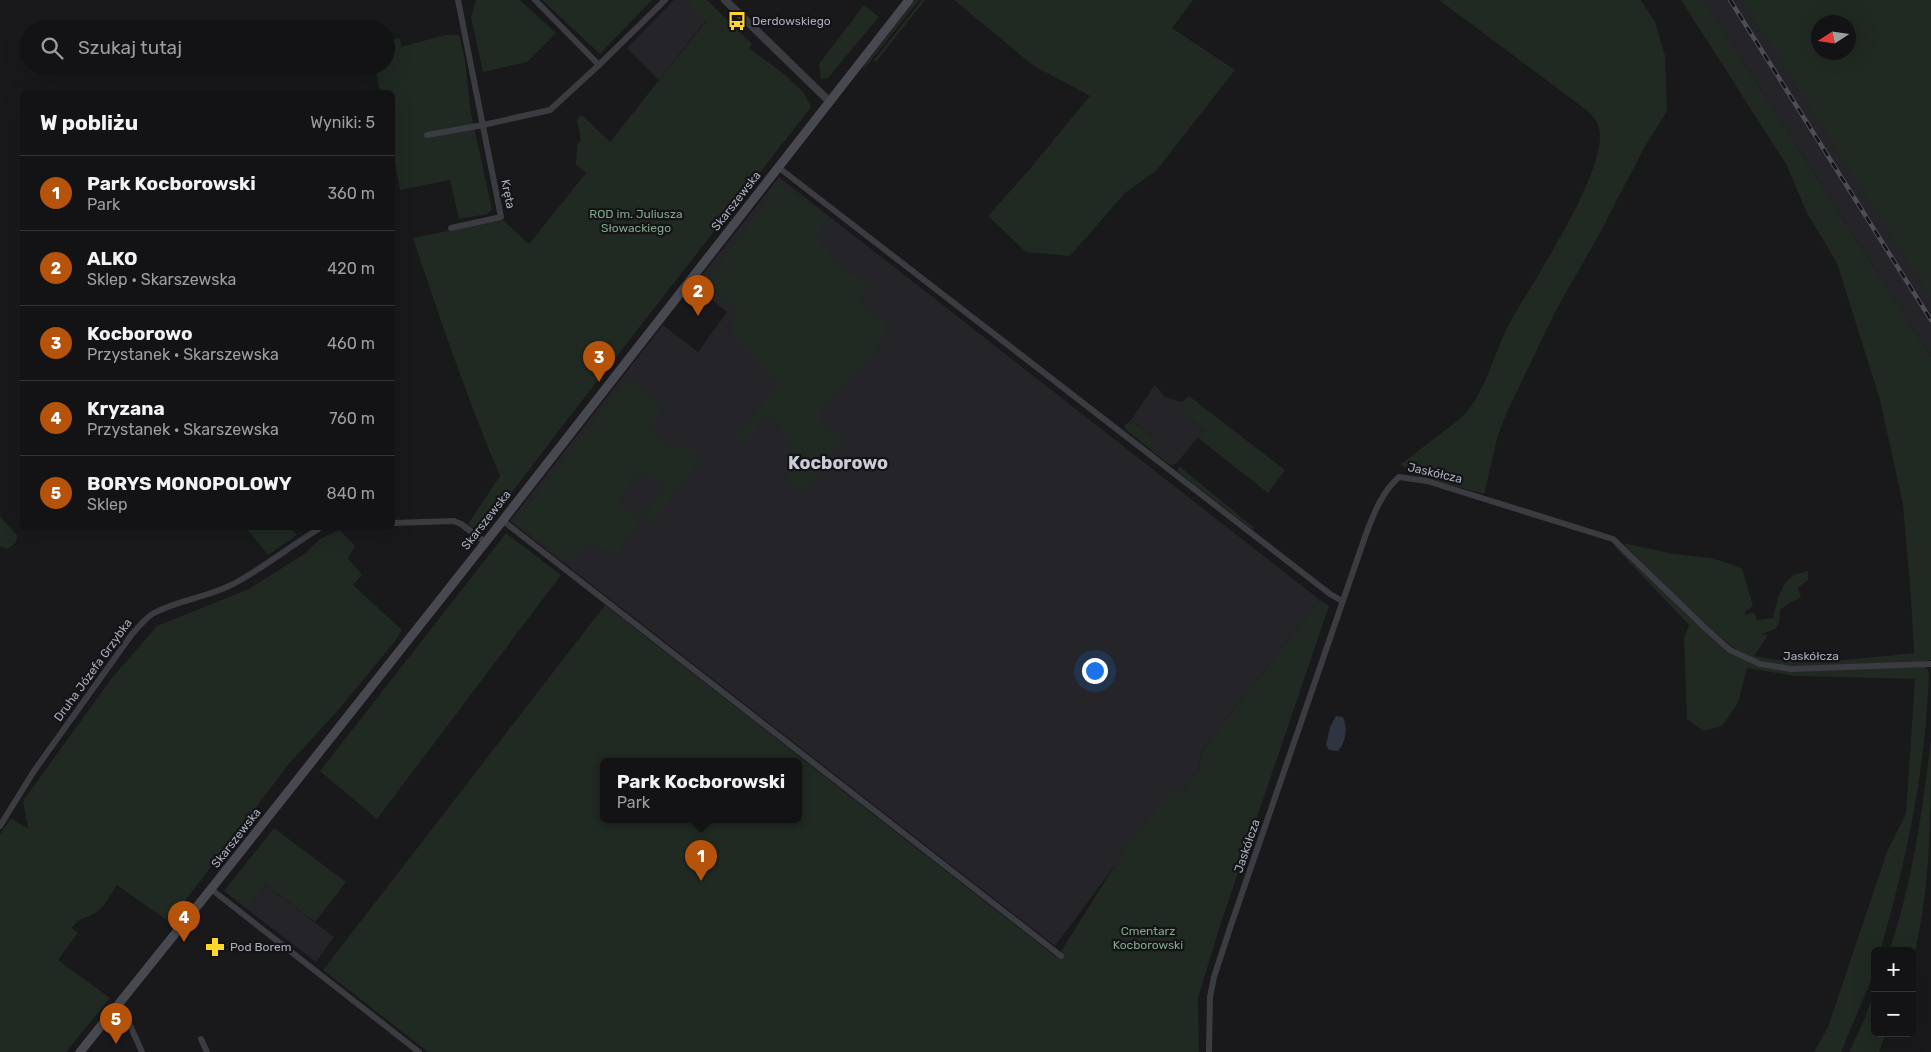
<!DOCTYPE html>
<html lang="pl">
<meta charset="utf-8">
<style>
body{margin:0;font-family:Rubik,sans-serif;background:#1c1b1d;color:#f1f3f6}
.controls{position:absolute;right:15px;bottom:15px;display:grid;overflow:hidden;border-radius:8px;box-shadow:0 5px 20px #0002}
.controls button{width:45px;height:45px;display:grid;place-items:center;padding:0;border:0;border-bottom:1px solid #323234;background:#131214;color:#f1f3f6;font:25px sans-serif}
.compass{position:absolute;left:1811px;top:15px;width:45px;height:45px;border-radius:50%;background:#131214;box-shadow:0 5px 20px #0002;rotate:258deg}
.you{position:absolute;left:1094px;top:670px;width:18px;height:18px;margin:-12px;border:4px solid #fff;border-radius:50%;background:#1a73e8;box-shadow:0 0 0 8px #1a73e833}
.badge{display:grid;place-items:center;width:32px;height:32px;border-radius:50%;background:#b45309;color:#fff;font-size:16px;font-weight:700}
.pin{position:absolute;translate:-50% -41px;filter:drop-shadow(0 1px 2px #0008)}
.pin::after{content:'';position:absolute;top:26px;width:18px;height:15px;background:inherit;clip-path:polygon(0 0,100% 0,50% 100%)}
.popup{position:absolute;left:600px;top:758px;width:202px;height:65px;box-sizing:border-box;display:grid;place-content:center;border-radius:8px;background:#131214;filter:drop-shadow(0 1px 4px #0005);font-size:16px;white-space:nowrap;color:#9d9ea0}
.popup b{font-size:19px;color:#f1f3f6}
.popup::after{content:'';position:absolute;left:50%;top:100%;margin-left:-10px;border:10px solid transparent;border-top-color:#131214}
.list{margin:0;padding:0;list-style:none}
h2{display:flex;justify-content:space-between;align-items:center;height:65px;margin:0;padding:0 20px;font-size:21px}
h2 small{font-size:16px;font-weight:400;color:#9d9ea0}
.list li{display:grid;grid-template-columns:32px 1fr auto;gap:15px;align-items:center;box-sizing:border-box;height:75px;padding:0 20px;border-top:1px solid #323234}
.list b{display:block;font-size:19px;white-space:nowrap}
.list p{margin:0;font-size:16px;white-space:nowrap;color:#9d9ea0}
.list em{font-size:16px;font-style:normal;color:#9d9ea0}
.icon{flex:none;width:28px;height:28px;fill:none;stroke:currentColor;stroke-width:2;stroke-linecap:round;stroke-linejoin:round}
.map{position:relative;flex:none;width:1931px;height:1052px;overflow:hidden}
.search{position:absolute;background:#131214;box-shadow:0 5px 20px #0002;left:20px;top:20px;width:375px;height:55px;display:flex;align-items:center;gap:12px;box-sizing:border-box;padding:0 18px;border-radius:28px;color:#9d9ea0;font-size:19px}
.panel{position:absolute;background:#131214;box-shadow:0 5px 20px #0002;left:20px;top:90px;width:375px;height:440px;border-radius:8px}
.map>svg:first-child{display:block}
.built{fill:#252428}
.green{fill:#202922;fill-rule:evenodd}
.water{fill:#2d3540}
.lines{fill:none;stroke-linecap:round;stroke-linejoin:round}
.minor{stroke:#3b3b42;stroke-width:6}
.tertiary{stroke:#3b3b42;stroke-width:8}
.secondary{stroke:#474850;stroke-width:9}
.rail-casing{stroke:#4c4d55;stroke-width:4.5}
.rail{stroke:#141316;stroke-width:2.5;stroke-dasharray:8;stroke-linecap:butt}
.labels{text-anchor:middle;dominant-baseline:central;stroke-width:4.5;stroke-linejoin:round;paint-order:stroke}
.poi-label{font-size:12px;fill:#a9acbc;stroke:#141316;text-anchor:start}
.street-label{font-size:12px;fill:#a9acbc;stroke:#141316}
.park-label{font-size:12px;fill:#7fa887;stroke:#141316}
.district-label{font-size:18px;font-weight:bold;fill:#cbccd7;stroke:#141316}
</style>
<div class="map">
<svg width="1931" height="1052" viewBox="0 0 1931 1052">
<rect width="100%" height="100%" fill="#19181b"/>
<path class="built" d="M674,0H684L706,20L659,80L627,48Z
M1704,0H1749L1931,289V357Z
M779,177L1320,600L1209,741L1201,754L1199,769L1182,793L1173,787L1055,946L510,521L663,325L698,352L727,312L694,285Z
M1155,385L1165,397L1182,402L1183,413L1204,430L1176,464L1151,447L1156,440L1131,420Z
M266,885L334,937L316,962L247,909Z"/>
<path class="green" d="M476,0H520L556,33L527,62L483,72L471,17Z
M542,0H652L600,54Z
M684,0H707L752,44L749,48L784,74L804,93L811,107L564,424L487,525L472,528L468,524L500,476C467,398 440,319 413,238L503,220L529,244L586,173L576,165L577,144L581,140L577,120L579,116H583L610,142L706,21Z
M915,0H919L864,69L863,67Z
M922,0H925L876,62L873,61Z
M954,0H1193L1172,28L1235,70L1156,171L1125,193L1070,256L1026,252L988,216L1029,170L1090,96L1034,66Z
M1439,0H1641L1655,22L1665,55L1667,111L1643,150L1601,231L1555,312L1507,412L1498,435L1484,494L1411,474L1401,464L1461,418C1486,393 1493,355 1509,324C1531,284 1609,170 1599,128C1598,122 1592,116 1589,112Z
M1681,0H1704L1931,357V660L1921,662L1785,667L1756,661L1733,647L1694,615L1623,543L1674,554L1712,558L1742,568L1753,606L1745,612V615L1754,612L1757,620L1773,618C1776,604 1780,586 1792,576C1796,573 1803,573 1808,571V580L1798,588L1801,598L1789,603L1780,610C1780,628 1778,629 1761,634L1768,635L1754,656C1806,667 1861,658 1914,653L1911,597L1903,505L1880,400L1837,263L1807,213L1786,164Z
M1742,0H1931V299ZM1848,22V52H1818V22Z
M864,5L879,17L828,78L821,79L819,64Z
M445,35H459L465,60L471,113L492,209L488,214L459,219L450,180L400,190L393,152L392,92H380L375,66H386V41L400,38L401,47Z
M778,184L829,216L817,238L847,271L871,284L858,302L887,323L883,341L820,413L822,423L843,439L805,493L786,479L796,456L779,427L767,416L743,447L734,440L777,384L730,331L735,309L705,284Z
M626,380L635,381L663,407L649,429L675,449L686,444L702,457L650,526L642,520L664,486L638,472L618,501L640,521L616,556L589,541L570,563L514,523Z
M1189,396L1285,470L1268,493L1198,438L1204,430L1183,413L1182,402Z
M1131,420L1156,440L1151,447L1176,464L1170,465L1125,429L1124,426Z
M1179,466L1247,522L1255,528L1252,529L1177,471Z
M0,516L17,535C18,542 13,545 7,549L0,546Z
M246,528H290L297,535L268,555Z
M339,530L355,546L348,558L362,575L353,585L402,630L396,640L340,708L288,765L169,922L117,885C111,894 105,907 95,913C86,918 78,919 72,928L78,933L58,960L110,998L66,1052H0V834L11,818L28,829L23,801L111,679L157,626L249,589L304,554L320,539Z
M506,533L561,575L377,819L320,771Z
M1612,544L1626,553L1692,620L1729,651L1765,667H1925L1929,672C1926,767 1907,860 1880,951H1875L1873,976L1841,1052H1814L1828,1027L1887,852L1906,814L1915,679L1796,676L1747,668L1738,703L1722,726L1703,731L1687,719L1684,638L1689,625Z
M1320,600L1329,606L1220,926L1198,998L1199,1052H428L323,970L605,605L1056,957L1060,953L1127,846L1173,787L1182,793L1199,769L1201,754L1209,741ZM604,762H798V820H604Z
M1931,738C1931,813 1931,892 1912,964V951H1889C1912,885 1923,808 1931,738Z
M274,828L346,882L315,922L266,885L247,909L224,891Z
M1875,990V1033H1886L1879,1052H1849L1865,1018Z"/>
<path class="water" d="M1336,716L1343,717C1348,728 1346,742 1338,751L1329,750L1326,745L1330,727Z"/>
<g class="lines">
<path class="minor" d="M535,0L599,65
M427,135L483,125L550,110L599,65L665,0
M778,167L1330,594L1342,601
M451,228L501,217L458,0
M502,520L1061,956
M392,523L454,521L461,524L485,542
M0,826L34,771L132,634C139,627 145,618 154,613C180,599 211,597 237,582C266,566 292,545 320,528
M211,889L419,1052
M129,1023L142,1052
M201,1039L207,1052
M1209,1052L1210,997L1214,977L1231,925L1366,534C1374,513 1382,492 1399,477L1427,481L1613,539L1704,627L1730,650L1760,664L1791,669L1931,664"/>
<path class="tertiary" d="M725,0L830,102"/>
<path class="secondary" d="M80,1052L211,889L496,529L909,0"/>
<g class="rail-casing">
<path id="rail" d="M1730,0L1931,320"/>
</g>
<use href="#rail" class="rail"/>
</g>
<defs>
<g id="bus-bare" transform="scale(1.5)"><path d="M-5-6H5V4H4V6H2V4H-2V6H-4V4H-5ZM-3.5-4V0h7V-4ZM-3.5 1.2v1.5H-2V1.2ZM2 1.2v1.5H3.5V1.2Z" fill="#ffd62c" stroke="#141316" stroke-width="2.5" paint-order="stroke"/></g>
<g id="pharmacy-bare" transform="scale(1.5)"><path d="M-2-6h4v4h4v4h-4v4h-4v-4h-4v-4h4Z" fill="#ffd62c" stroke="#141316" stroke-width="2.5" paint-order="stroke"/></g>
</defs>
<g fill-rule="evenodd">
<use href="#bus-bare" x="737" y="21"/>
<use href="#pharmacy-bare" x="215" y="947"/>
</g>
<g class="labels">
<g class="poi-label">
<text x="752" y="21">Derdowskiego</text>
<text x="230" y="947">Pod Borem</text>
</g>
<g class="street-label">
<text transform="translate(508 194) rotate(79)">Kręta</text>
<text transform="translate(736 201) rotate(-52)">Skarszewska</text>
<text transform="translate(1435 473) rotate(13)">Jaskółcza</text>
<text transform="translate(486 520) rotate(-52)">Skarszewska</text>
<text x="1811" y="656">Jaskółcza</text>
<text transform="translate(93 670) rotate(-54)">Druha Józefa Grzybka</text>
<text transform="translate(236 838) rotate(-52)">Skarszewska</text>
<text transform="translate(1247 846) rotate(-71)">Jaskółcza</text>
</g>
<g class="park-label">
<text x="636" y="214">ROD im. Juliusza<tspan x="636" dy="14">Słowackiego</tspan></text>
<text x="1148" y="931">Cmentarz<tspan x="1148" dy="14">Kocborowski</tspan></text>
</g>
<g class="district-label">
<text x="838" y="463">Kocborowo</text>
</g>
</g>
</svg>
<div class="controls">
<button>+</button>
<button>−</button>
</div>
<svg class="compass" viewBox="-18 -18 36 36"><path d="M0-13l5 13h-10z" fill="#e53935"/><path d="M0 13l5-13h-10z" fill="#9d9ea0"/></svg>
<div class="you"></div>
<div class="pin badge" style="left:701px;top:881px">1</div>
<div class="popup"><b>Park Kocborowski</b>Park</div>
<div class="pin badge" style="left:698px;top:316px">2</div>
<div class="pin badge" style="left:599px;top:382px">3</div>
<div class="pin badge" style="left:184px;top:942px">4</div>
<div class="pin badge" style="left:116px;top:1044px">5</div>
<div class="search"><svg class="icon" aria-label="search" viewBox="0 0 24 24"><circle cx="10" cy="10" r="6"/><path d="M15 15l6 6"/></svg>Szukaj tutaj</div>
<section class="panel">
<h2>W pobliżu<small>Wyniki: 5</small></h2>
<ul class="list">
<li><span class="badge">1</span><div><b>Park Kocborowski</b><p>Park</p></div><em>360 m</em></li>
<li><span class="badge">2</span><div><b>ALKO</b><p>Sklep · Skarszewska</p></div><em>420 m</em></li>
<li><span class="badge">3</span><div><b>Kocborowo</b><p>Przystanek · Skarszewska</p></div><em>460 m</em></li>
<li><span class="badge">4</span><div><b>Kryzana</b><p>Przystanek · Skarszewska</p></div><em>760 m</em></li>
<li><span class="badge">5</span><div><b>BORYS MONOPOLOWY</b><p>Sklep</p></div><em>840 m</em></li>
</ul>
</section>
</div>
